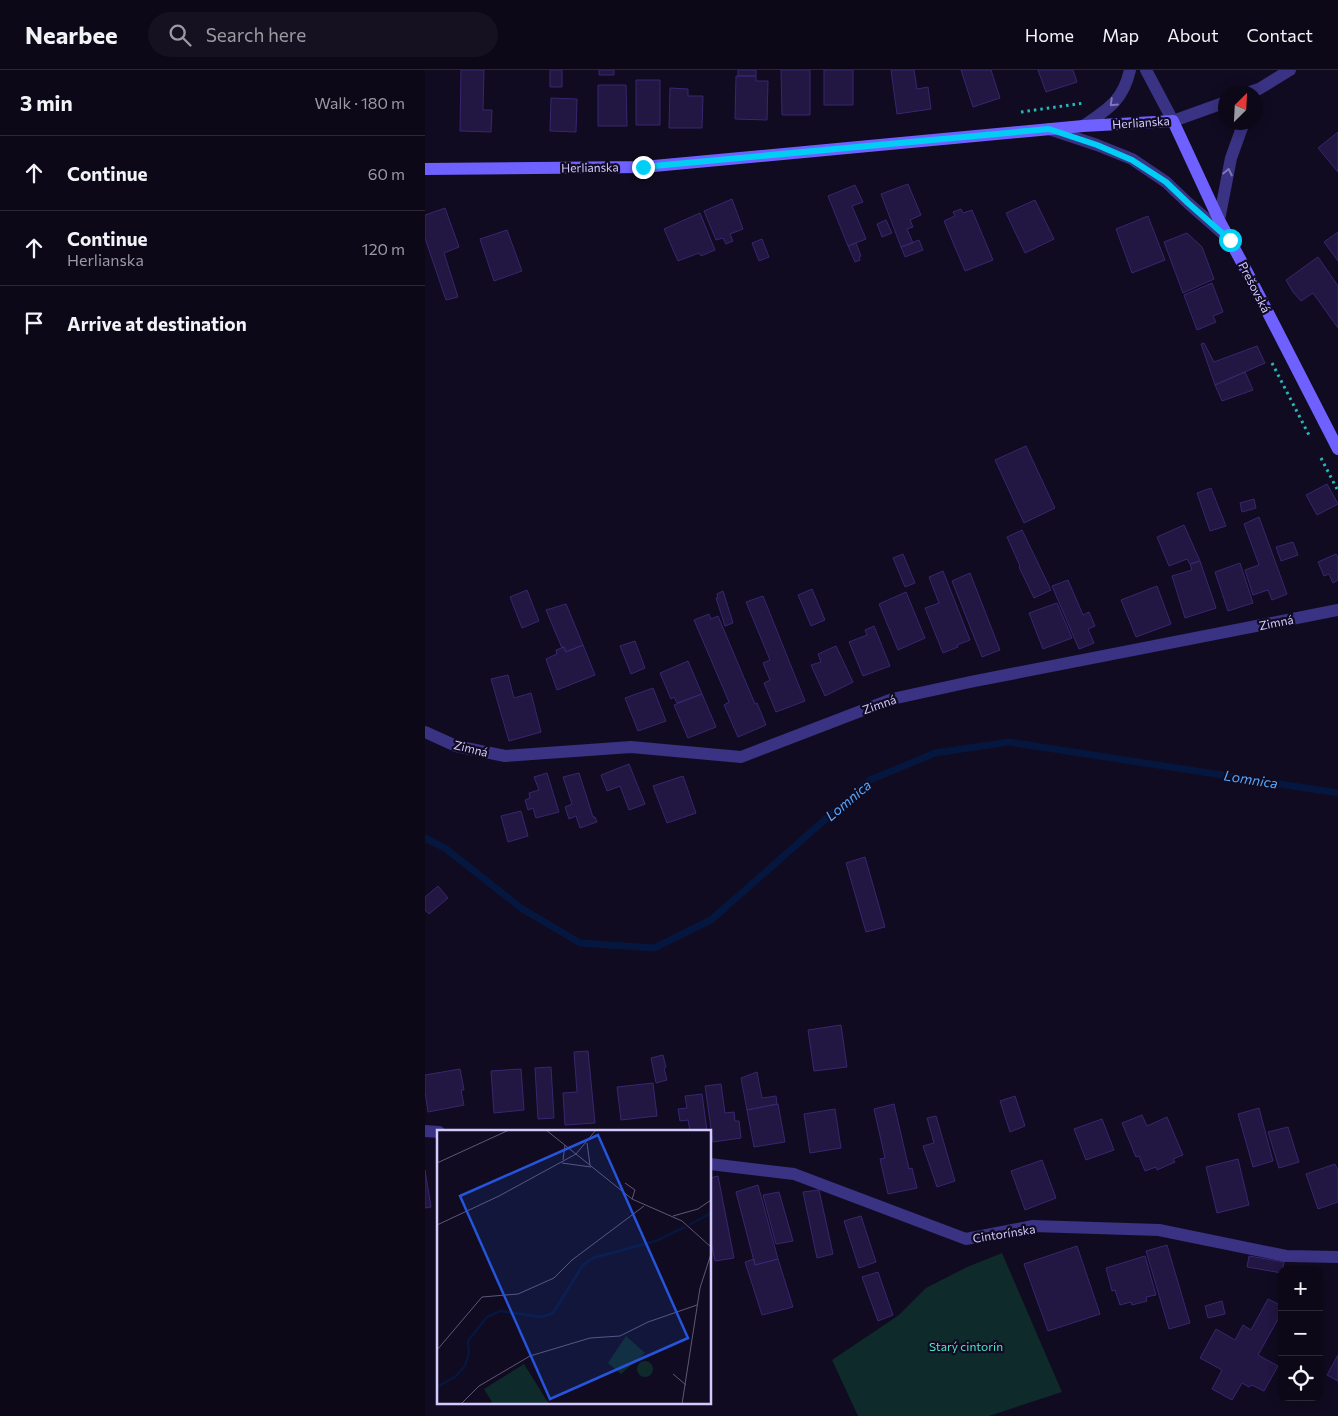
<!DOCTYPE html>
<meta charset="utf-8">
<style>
body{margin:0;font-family:Commissioner,sans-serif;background:#151121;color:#f1f3f6}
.controls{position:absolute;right:15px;bottom:15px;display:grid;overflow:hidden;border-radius:10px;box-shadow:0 2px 12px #0003}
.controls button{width:45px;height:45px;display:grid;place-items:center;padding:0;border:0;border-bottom:1px solid #2c2937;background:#0c0818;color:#f1f3f6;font:25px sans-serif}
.compass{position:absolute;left:793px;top:15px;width:45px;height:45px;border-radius:50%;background:#0c0818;box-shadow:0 2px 12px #0003;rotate:24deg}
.stop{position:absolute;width:15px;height:15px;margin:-11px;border:4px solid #00cef5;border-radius:50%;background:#fff}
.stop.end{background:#00cef5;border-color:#fff;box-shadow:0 1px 5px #0008}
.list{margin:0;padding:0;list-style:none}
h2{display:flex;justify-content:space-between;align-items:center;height:65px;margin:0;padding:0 20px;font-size:21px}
h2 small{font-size:16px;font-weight:400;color:#9a9aa2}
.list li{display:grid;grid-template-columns:32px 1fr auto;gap:15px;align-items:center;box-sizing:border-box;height:75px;padding:0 20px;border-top:1px solid #2c2937}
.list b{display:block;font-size:19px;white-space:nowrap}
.list p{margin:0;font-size:16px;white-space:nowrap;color:#9a9aa2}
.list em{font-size:16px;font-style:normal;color:#9a9aa2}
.icon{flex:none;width:28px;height:28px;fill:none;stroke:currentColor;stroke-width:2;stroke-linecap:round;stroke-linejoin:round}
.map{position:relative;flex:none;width:913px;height:1346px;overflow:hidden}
header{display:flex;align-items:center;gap:30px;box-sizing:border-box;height:70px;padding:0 25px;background:#0c0818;border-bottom:1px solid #2c2937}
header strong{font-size:24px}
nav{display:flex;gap:28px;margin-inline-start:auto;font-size:18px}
.search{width:350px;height:45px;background:#151121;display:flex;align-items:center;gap:12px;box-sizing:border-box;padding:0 18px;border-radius:28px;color:#9a9aa2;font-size:19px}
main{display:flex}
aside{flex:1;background:#0c0818}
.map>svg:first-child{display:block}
.green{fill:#0e2a2a}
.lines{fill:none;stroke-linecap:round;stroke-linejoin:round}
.stream{stroke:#05173f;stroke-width:7}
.building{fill:#221642;stroke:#392670}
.path{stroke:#25b8b9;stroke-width:3;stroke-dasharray:2.5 4;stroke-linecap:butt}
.minor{stroke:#3a3283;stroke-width:12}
.tertiary{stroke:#3a3283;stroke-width:12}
.secondary{stroke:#6f61ff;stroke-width:12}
.oneway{stroke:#7f76bb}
.route{stroke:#00cef5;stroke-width:6}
.labels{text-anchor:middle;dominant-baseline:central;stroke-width:4.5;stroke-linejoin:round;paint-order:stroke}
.street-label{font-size:12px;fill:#d3caff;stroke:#100b20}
.park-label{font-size:12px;fill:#4ee7ca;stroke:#100b20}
.water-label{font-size:14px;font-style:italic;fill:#58a8ff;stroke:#100b20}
.inset-river{fill:none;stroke:#05173f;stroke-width:2.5}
.inset-road{fill:none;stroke:#5e5779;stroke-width:1}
.view{fill:#2654da;fill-opacity:0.15;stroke:#2654da;stroke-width:2.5}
.inset-edge{fill:none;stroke:#d3caff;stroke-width:2.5}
</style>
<header>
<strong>Nearbee</strong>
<div class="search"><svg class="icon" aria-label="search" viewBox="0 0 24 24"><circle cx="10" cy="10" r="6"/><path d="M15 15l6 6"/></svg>Search here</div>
<nav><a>Home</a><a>Map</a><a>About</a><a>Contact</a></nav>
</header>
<main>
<aside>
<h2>3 min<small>Walk · 180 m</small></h2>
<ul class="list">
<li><svg class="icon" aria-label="ahead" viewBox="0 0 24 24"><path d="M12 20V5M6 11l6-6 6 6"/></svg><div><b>Continue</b></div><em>60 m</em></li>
<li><svg class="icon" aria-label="ahead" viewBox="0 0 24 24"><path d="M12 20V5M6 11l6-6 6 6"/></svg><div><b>Continue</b><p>Herlianska</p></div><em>120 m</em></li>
<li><svg class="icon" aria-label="arrive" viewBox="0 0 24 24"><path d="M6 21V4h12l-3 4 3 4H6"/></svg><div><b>Arrive at destination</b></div></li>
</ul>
</aside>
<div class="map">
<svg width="913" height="1346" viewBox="0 0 913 1346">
<rect width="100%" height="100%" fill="#100b20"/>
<path class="green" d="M577,1183L637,1322L564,1346H433L407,1290L474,1245L501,1218L542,1197Z"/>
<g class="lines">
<path class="stream" d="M0,768L20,778L96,838L155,873L229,878L286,850L445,710L510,683L584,672L913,723"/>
</g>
<path class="building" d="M36,0H59L58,40H67L66,62L35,61Z
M125,0H137V17H125Z
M174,0H189V5H174Z
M313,0H331V6H313Z
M356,0H385V45H357Z
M399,0H428V35H399Z
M466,0H489L492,19L503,17L506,39L472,44Z
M536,0H566L575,28L548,37Z
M613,0H648L652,12L621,22Z
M311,6H331V11H343L342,50L310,49Z
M211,10H235V55H211Z
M173,15H201L202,56H173Z
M245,18L263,19V26H278L277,58H244Z
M126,28L152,29L151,62L125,61Z
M913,62V102L893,78Z
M483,114L496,145L485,150L488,157L482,159L488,173L476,177L456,124Z
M430,115L438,132L427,136L441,169L423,176L403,126Z
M307,129L318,159L305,164L308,171L301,174L298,168L291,170L279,141Z
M610,130L629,169L600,183L581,143Z
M20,138L34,177L19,183L33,227L21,230L0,168V145Z
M536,139L538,143L547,140L568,190L540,201L519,151L530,146L528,142Z
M275,143L290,180L276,186L274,183L253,191L239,159Z
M723,146L740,190L707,203L691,159Z
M461,150L467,163L457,167L452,154Z
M82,160L97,201L69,211L55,169Z
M913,162V191L899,172Z
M762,163L777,177L789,209L758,223L739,172Z
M337,169L344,187L334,191L327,173Z
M494,170L498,180L480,187L476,177Z
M431,173L436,186L434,187L435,190L430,192L423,176Z
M893,187L913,216V258L888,223L876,231L868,222L861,210Z
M787,213L798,242L788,246L791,252L772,260L759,225Z
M779,273L789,292L832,276L840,293L790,315L776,274Z
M820,302L828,320L797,331L790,315Z
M601,376L630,438L599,453L570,390Z
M902,414L913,434L892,445L881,425Z
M786,418L801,456L785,461L772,423Z
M829,429L831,438L817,442L815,433Z
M834,447L862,524L847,530L843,520L828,525L820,500L834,495L819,454Z
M759,455L775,491L765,494L762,489L744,496L732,467Z
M597,460L626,520L609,528L594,497L595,496L582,467Z
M868,472L873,485L856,491L851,477Z
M478,484L490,513L480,517L468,488Z
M911,484L913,488V510L908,513L904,504L899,506L893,492Z
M775,491L791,538L760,548L747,506L767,500L765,494Z
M815,493L828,533L803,541L790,502Z
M518,501L545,570L532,575L533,577L518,583L500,538L514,533L504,507Z
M545,503L575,580L557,587L527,511Z
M643,510L658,545L664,542L670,556L663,559L669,573L654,579L627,516Z
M732,516L746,554L711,567L696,530Z
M387,519L400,550L386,556L373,525Z
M102,520L114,551L97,558L85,527Z
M298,521L308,553L300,556L291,528H293L292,524Z
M481,522L500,568L473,580L454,534Z
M338,526L380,631L351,642L339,613L345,610L338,593L345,590L321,532Z
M632,533L647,568L618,579L604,543Z
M141,534L158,575L141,582L139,577L137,578L121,540Z
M284,544L286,549L293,546L330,634L332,633L341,655L313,667L299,635L304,632L269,550Z
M449,556L465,596L438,606L424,572L442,565L440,560Z
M210,571L220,598L206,604L195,576Z
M158,575L170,605L132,620L121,589L132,584L131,580L139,577L141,582Z
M411,576L428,612L400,626L386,595L396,592L393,584Z
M263,591L277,624L252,633L249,627L246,629L235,603Z
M83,605L89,628L106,623L116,662L84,671L66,609Z
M228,618L241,651L213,661L200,628Z
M277,624L291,657L263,668L249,635Z
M204,694L220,734L204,740L195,716L182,721L176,705Z
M122,703L134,742L111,748L108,738L103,740L100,730L105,728L104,723L114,720L109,707Z
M154,703L168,747H170L172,752L155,758L151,746L144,749L140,737L147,734L138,707Z
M258,706L271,743L242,753L228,716Z
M96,741L103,766L83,772L76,746Z
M440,787L460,857L441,862L421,793Z
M13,816L23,828L4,844L0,840V827Z
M416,955L422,997L389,1001L383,960Z
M163,981L170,1053L140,1055L138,1023L152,1022L149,982Z
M238,985L241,997L239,998L242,1010L231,1013L226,988Z
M126,997L129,1048L113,1049L110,998Z
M35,999L39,1020H36L39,1035L3,1042L0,1022V1005Z
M96,999L99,1040L69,1043L66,1001Z
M332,1002L337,1028L351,1026L352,1034L322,1040L316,1008Z
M228,1013L232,1046L196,1050L192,1017Z
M296,1014L300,1043L309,1042L310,1051H314L316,1068L288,1072L280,1016Z
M277,1024L282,1061H265L263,1050L255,1051L253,1039L262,1038L260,1026Z
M590,1026L600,1056L585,1062L575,1031Z
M353,1034L360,1072L329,1077L322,1040Z
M469,1034L484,1099L487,1098L492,1118L463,1124L455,1089L460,1088L449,1039Z
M834,1038L848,1091L828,1097L813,1044Z
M410,1039L416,1078L385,1083L379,1044Z
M717,1045L722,1056L742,1047L758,1085L748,1089L750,1092L732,1100L731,1097L720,1101L714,1086L711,1087L697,1053Z
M511,1046L530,1111L512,1117L498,1076L509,1073L502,1048Z
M677,1049L689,1080L661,1090L649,1059Z
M863,1057L874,1092L854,1098L843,1062Z
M813,1089L824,1135L792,1143L781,1097Z
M617,1090L631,1128L600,1140L586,1101Z
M910,1094L913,1101V1132L893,1139L881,1104Z
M0,1100L6,1137L0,1138Z
M293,1106L309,1188L290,1191L285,1166V1108Z
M333,1115L353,1189L330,1195L311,1122Z
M394,1120L408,1184L392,1188L378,1122Z
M354,1122L368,1171L351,1174L338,1125Z
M436,1146L451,1192L434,1198L419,1151Z
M742,1175L765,1253L744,1259L721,1181Z
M652,1176L675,1244L623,1261L599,1194Z
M720,1186L731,1225L721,1227L722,1231L707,1235L706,1232L695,1235L690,1220L687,1221L681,1198Z
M824,1186L859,1192L857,1203L822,1197Z
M329,1189L330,1195L353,1189L368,1237L337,1245L320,1192Z
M453,1202L468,1245L453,1251L437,1207Z
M843,1229L857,1236V1242L833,1285L853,1296L839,1321L827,1315L824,1317L817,1313L807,1330L787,1319L797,1300L775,1288L791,1259L810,1270L818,1255L826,1260Z
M797,1231L800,1244L783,1248L780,1236Z
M913,1285V1311L902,1305Z"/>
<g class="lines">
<path class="path" d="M596,42L659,33
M847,293L885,367
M896,388L913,421"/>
<path class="minor" d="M825,22L834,19L865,0
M748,51L801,32
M658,56C683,39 698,31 705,0
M624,59L672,75L707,89L741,112L763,133L803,168
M794,150L806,88L819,52
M0,662L31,676L80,686L206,677L316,687L467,629L545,612L913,540
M0,1061L14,1062
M285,1094L369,1104L541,1169L608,1156L734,1160L861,1186L913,1187"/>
<path class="tertiary" d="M721,0L748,51"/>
<path class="secondary" d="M0,99L218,97L658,56L748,51L794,150L822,202L913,379"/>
</g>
<defs><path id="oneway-chevron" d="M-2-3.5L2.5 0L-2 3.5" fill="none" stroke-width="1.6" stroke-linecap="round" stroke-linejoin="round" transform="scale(1.25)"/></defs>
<g class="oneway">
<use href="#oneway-chevron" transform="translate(688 33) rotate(136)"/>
<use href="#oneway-chevron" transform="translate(803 102) rotate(-78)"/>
</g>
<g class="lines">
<path class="route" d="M218,97L624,59L672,75L707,90L741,112L763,133L805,170"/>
</g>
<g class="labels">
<g class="street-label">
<text transform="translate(716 52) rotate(-4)">Herlianska</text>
<text transform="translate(165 97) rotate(-1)">Herlianska</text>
<text transform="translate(830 217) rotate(63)">Prešovská</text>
<text transform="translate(851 552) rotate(-11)">Zimná</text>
<text transform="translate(454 634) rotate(-19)">Zimná</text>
<text transform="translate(46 678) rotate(14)">Zimná</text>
<text transform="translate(579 1163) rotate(-9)">Cintorínska</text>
</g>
<g class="park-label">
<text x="541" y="1276">Starý cintorín</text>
</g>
<g class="water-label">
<text transform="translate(826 709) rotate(9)">Lomnica</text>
<text transform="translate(423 730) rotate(-40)">Lomnica</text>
</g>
</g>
<g transform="translate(12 1060)">
<rect width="274" height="274" fill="#100b20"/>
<path d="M189,206L208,223L184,244L171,233ZM200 239a8 8 0 1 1 16 0a8 8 0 1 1-16 0ZM87,234L112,274H52L55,272L47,259Z" fill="#0e2a2a"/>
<path class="inset-river" d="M252,95L274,83M0,257L19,246L28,236L32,222L31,211L50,187L63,181L105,187L116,183L146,135L156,128L219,111L248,97"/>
<path class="inset-road" d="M109,0L139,24L159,0M150,13L153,35M126,30L128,15M0,33L72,0M125,33L154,37M188,53L198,60L195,69M236,86L261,79L274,70M0,95L62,66L139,24L195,69L245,91L274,117M0,220L45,167L81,164L117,148L135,130L207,76M236,244L249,255M24,274L42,256L93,226L153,208L183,206L211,192L260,175M245,274L263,158L274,124"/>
<path class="view" d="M161,5L251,208L113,269L23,66Z"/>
<rect width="274" height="274" class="inset-edge"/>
</g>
</svg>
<div class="controls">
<button>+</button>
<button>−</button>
<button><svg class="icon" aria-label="locate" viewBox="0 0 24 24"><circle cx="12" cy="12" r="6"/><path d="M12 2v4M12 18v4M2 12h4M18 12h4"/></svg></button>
</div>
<svg class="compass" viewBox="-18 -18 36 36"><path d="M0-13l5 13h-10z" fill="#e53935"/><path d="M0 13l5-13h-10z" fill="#9a9aa2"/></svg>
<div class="stop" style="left:805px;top:170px"></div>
<div class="stop end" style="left:218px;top:97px"></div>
</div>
</main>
